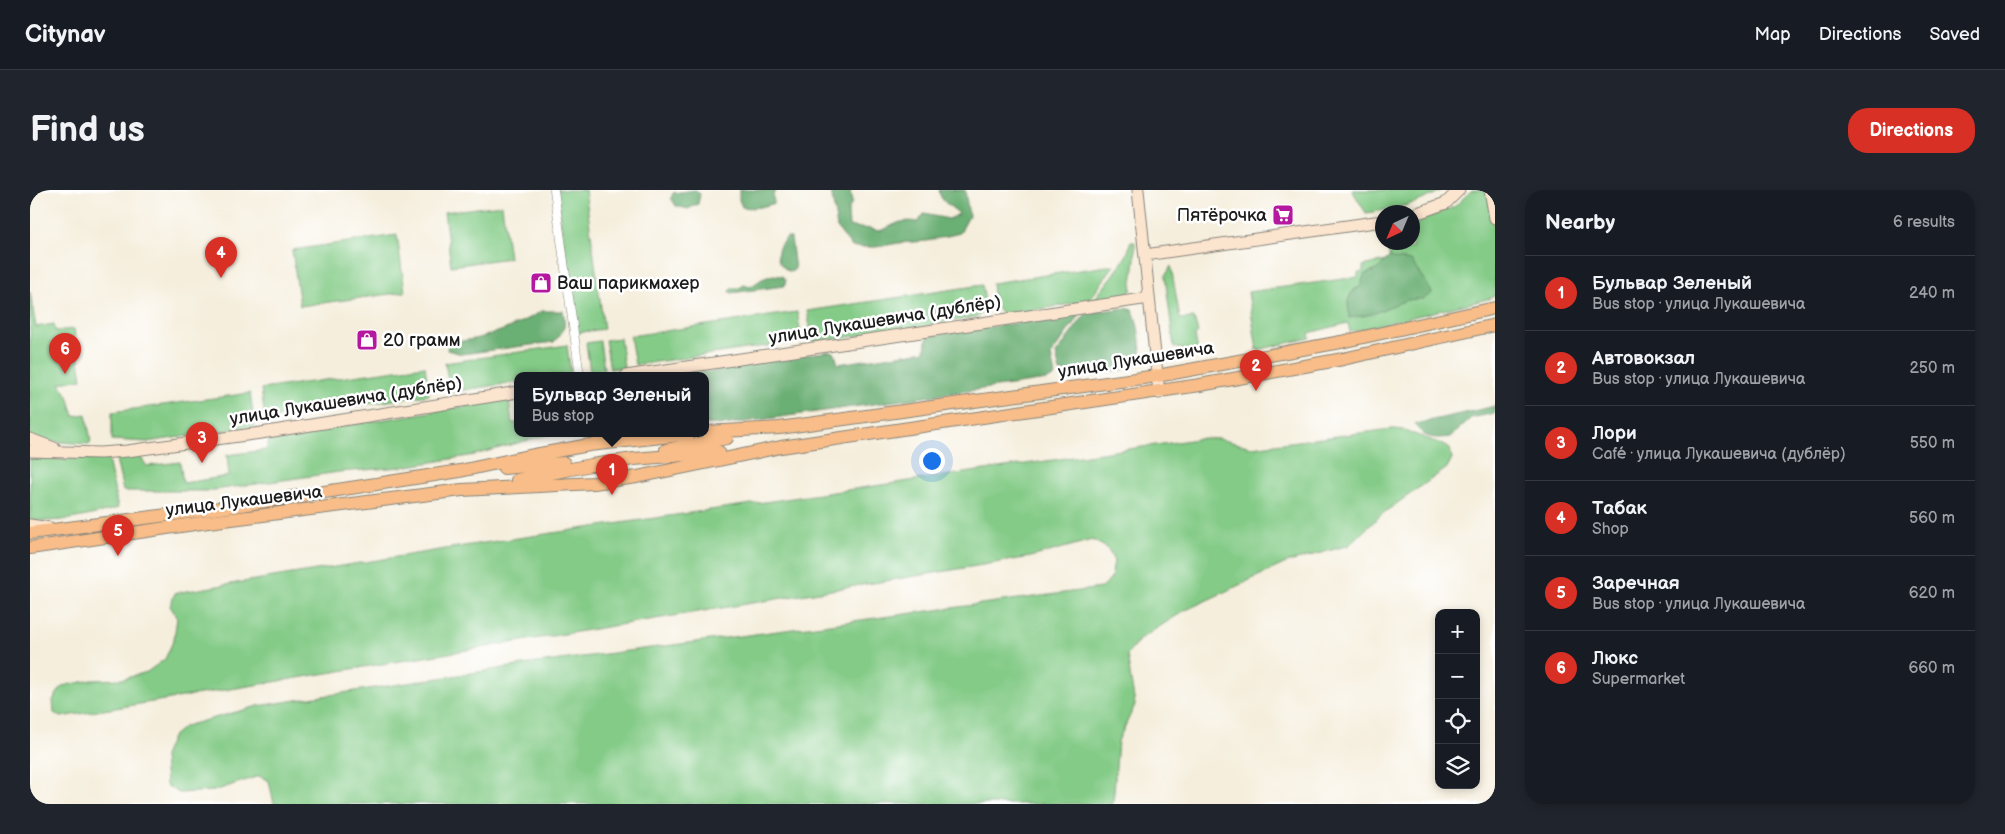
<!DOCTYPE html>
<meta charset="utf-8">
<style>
body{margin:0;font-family:"Balsamiq Sans",sans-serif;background:#20242c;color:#f1f3f6}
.controls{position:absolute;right:15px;bottom:15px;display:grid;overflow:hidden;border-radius:10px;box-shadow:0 2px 8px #0003}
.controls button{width:45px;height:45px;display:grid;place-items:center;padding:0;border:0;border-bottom:1px solid #363941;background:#171b24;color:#f1f3f6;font:25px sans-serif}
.compass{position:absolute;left:1345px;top:15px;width:45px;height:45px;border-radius:50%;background:#171b24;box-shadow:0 2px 8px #0003;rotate:224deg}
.you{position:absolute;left:901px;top:270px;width:18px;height:18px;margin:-12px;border:4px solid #fff;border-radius:50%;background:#1a73e8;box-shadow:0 0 0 8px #1a73e833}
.badge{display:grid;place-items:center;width:32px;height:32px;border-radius:50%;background:#d93025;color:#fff;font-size:16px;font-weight:700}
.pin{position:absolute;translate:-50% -41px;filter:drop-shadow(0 1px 2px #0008)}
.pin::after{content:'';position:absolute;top:26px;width:18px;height:15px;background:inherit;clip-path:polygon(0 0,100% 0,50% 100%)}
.popup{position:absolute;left:484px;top:182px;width:195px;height:65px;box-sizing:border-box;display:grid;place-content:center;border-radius:10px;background:#171b24;filter:drop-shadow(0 1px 4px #0005);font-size:16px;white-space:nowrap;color:#9ea1a6}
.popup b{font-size:19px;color:#f1f3f6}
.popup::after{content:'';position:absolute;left:50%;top:100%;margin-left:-10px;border:10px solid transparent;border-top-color:#171b24}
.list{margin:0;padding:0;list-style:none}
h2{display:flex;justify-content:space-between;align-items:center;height:65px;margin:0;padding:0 20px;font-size:21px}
h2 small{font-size:16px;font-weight:400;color:#9ea1a6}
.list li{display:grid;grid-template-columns:32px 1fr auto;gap:15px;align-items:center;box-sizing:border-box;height:75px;padding:0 20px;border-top:1px solid #363941}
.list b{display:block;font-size:19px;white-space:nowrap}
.list p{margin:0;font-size:16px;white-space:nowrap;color:#9ea1a6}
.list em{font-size:16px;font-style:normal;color:#9ea1a6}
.icon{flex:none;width:28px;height:28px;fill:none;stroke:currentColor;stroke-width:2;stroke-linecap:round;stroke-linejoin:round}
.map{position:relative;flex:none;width:1465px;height:614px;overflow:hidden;border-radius:20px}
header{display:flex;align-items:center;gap:30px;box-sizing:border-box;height:70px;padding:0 25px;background:#171b24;border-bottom:1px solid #363941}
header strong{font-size:24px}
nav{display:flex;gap:28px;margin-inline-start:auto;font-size:18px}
.intro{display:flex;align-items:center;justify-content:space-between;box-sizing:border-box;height:120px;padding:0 30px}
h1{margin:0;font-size:35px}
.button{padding:12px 22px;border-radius:20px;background:#d93025;color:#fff;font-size:18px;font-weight:700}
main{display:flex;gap:30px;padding:0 30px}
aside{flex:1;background:#171b24;border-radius:20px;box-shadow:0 2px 8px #0003}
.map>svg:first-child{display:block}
.green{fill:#83cb86;stroke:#507451}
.forest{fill:#6aaf73;stroke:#436648}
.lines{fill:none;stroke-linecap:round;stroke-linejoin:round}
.street-casing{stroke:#88857c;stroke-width:9}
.secondary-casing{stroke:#88857c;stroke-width:13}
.primary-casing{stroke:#88857c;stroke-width:14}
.street{stroke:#fff;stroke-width:8}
.secondary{stroke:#fce5cf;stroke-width:11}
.primary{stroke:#f8bd88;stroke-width:12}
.labels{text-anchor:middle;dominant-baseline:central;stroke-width:5;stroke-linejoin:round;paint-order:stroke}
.poi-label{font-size:18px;fill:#1c1c1c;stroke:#fff;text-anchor:start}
.street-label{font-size:18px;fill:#1c1c1c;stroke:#fff}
</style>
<header>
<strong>Citynav</strong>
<nav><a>Map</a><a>Directions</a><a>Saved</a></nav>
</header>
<div class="intro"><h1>Find us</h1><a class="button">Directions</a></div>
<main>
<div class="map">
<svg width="1465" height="614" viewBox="0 0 1465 614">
<rect width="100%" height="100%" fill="#fff"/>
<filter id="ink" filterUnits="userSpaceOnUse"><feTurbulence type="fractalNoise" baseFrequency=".02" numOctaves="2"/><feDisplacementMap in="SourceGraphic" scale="10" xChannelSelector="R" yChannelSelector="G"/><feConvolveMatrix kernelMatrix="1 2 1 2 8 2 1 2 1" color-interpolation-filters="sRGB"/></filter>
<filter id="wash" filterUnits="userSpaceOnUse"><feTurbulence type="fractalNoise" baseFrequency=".0096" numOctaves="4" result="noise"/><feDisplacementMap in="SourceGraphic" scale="20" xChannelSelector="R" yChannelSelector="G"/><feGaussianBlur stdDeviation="1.12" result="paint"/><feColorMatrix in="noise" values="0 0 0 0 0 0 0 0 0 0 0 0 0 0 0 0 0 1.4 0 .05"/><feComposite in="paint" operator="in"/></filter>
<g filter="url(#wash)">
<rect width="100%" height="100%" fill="#f5eedc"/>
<path class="green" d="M526,0H555L574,139L546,143Z
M1322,0H1412C1387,15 1364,19 1336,23Z
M1442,0H1456L1458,3L1465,43V106L1458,109L1320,142L1318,133L1279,143L1280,148L1227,160L1218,102L1328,87V83L1333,82V76L1360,70L1357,53H1361L1363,61L1382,58L1383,33L1424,17Z
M472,15L479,68L421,76L414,22Z
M367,45L375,102L270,116L262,60Z
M1100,52H1105V69L1101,101L1095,105L1064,110C1073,97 1101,67 1100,52Z
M1084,75L1059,111L975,125L964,116L962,93Z
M1141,76L1150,129L1164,128L1168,143L1165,146L1168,161L1166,163L1144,157L1135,87Z
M952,95C954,107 959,119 947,127L884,138L783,152L777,121Z
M0,102L6,137L24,134L25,141L44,139L52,189L30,193L38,206L44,226L56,224L61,252L58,254L16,251L0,246Z
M767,122L772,151L605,175L600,146Z
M590,148L594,177L580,179L575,150Z
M570,151L574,180L560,182L556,153Z
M537,155L541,185L488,186V192L420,202L415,173Z
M395,176L399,205L235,229L231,199Z
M220,203L225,236L117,252L82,250V222Z
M479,209L482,233H488V244H520L445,265L372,277L309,282L177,301H93L86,269L109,265L117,276L150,272L153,293L199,286L197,265L236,260L240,248Z
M1361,239C1378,239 1379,243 1393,247C1403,251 1410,253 1420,259L1422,268L1417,278L1352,324L1319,355L1256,373L1154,421L1110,449L1097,465L1105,515L1088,551L1083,614H244L239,591L229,586L184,601L149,603L136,595L134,566L142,547L155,536L228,516L500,474L1071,398L1081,389L1084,371L1077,358L1062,350L1001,367L31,527L24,523L23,510L32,496L61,490L93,489L117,482L135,469L144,449L147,427L140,416L145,403L440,355L1174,248L1189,249L1222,257Z
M0,268L78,269L88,318C65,325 22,335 0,329Z"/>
<path class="forest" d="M666,0L670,4L668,14L658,19L646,16L641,8L643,3Z
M709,0H746L743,5L744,13C734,17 724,19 712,17L709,10Z
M801,0H820L822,12L818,21L819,36C830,39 838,37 849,41C867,35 867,29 888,32L894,24L919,29L929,24C922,16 910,13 909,0H935L939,26L930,43L897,51L869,53L846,57H822L807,38Z
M757,47L761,48L765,79L761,82C752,79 744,68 749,58C750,54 755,50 757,47Z
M1360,66L1364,69L1382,71C1387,83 1397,91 1402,103L1393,109C1377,107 1360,117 1347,122C1338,126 1328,126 1319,128L1318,111L1322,101L1331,96L1334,85L1348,79Z
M743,85L752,86L756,91L754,96L701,103L699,101L702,98H709L714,95L720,97L732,89Z
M1096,118L1102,120C1107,124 1113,161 1110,168C1108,172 1105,175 1102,178L1045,188L1038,182H1030L1026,164L1056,123Z
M512,121H533C536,136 535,140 524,152L432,164L417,160L418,155C428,150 437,151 448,148C471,142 492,133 512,121Z
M1050,124L1021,165L1025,186L1017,190L693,235L676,234V186H623C633,185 642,183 651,182C673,181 684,185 706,175L801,161L805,164L808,174L895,161L896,151L899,146Z
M1465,216V223L1441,228L1420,247C1404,249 1393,249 1385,234Z"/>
</g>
<g filter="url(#ink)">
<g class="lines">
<g class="street-casing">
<path id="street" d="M524,0L550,186"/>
</g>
<g class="secondary-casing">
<path id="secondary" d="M1108,0L1129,203
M1460,0L1465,28
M1382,25L1416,13L1429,0
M1115,65L1352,31
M596,186L1119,108
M0,249L24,258
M0,261L70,263L97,261L231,243L488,202
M0,335L20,338"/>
</g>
<g class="primary-casing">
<path id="primary" d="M676,242L749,238L1127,186L1311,152L1465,118
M636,260L697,248
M474,278L534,273
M487,290L561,275L604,269L689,262
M0,343L198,317L430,281L499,266L559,255L659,244
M0,358L178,332L432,300L564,293L607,287L751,257L1170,195L1313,169L1465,135"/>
</g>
<use href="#street" class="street"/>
<use href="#secondary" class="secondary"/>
<use href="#primary" class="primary"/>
</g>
</g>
<defs>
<g id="supermarket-square" transform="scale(1.125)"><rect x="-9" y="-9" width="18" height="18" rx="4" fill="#b5179e" stroke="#fff"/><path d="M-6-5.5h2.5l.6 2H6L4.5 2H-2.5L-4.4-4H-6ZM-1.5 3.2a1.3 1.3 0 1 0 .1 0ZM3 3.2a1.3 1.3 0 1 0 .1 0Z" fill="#fff"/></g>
<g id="shop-square" transform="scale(1.125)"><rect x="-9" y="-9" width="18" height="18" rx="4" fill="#b5179e" stroke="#fff"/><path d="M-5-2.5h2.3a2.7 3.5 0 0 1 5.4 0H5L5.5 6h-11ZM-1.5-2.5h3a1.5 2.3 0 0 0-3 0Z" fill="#fff"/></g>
</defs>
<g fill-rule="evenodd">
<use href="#supermarket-square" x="1253" y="25"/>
<use href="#shop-square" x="511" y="93"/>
<use href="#shop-square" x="337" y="150"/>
</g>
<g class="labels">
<g class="poi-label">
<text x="1237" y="25" text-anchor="end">Пятёрочка</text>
<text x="527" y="93">Ваш парикмахер</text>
<text x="353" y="150">20 грамм</text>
</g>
<g class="street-label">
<text transform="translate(855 130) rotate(-9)">улица Лукашевича (дублёр)</text>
<text transform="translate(1106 170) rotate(-9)">улица Лукашевича</text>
<text transform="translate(316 211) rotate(-9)">улица Лукашевича (дублёр)</text>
<text transform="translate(214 311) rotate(-7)">улица Лукашевича</text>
</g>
</g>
</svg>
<div class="controls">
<button>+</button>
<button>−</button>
<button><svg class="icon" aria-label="locate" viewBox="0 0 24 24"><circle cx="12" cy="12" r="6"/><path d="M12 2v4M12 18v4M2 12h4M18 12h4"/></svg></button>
<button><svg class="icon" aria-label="layers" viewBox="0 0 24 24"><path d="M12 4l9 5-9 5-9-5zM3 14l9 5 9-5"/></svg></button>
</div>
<svg class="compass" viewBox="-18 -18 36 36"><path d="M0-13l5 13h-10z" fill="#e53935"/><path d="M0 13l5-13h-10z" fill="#9ea1a6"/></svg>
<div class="you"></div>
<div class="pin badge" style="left:582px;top:305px">1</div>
<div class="popup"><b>Бульвар Зеленый</b>Bus stop</div>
<div class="pin badge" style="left:1226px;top:201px">2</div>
<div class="pin badge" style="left:172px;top:273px">3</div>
<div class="pin badge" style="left:191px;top:88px">4</div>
<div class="pin badge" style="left:88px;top:366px">5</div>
<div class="pin badge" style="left:35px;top:184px">6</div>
</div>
<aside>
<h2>Nearby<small>6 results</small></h2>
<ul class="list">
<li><span class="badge">1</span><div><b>Бульвар Зеленый</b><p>Bus stop · улица Лукашевича</p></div><em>240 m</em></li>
<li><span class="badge">2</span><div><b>Автовокзал</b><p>Bus stop · улица Лукашевича</p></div><em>250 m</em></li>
<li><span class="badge">3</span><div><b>Лори</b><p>Café · улица Лукашевича (дублёр)</p></div><em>550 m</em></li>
<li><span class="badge">4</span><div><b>Табак</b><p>Shop</p></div><em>560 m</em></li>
<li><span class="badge">5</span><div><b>Заречная</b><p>Bus stop · улица Лукашевича</p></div><em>620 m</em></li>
<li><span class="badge">6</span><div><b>Люкс</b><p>Supermarket</p></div><em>660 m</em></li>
</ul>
</aside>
</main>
